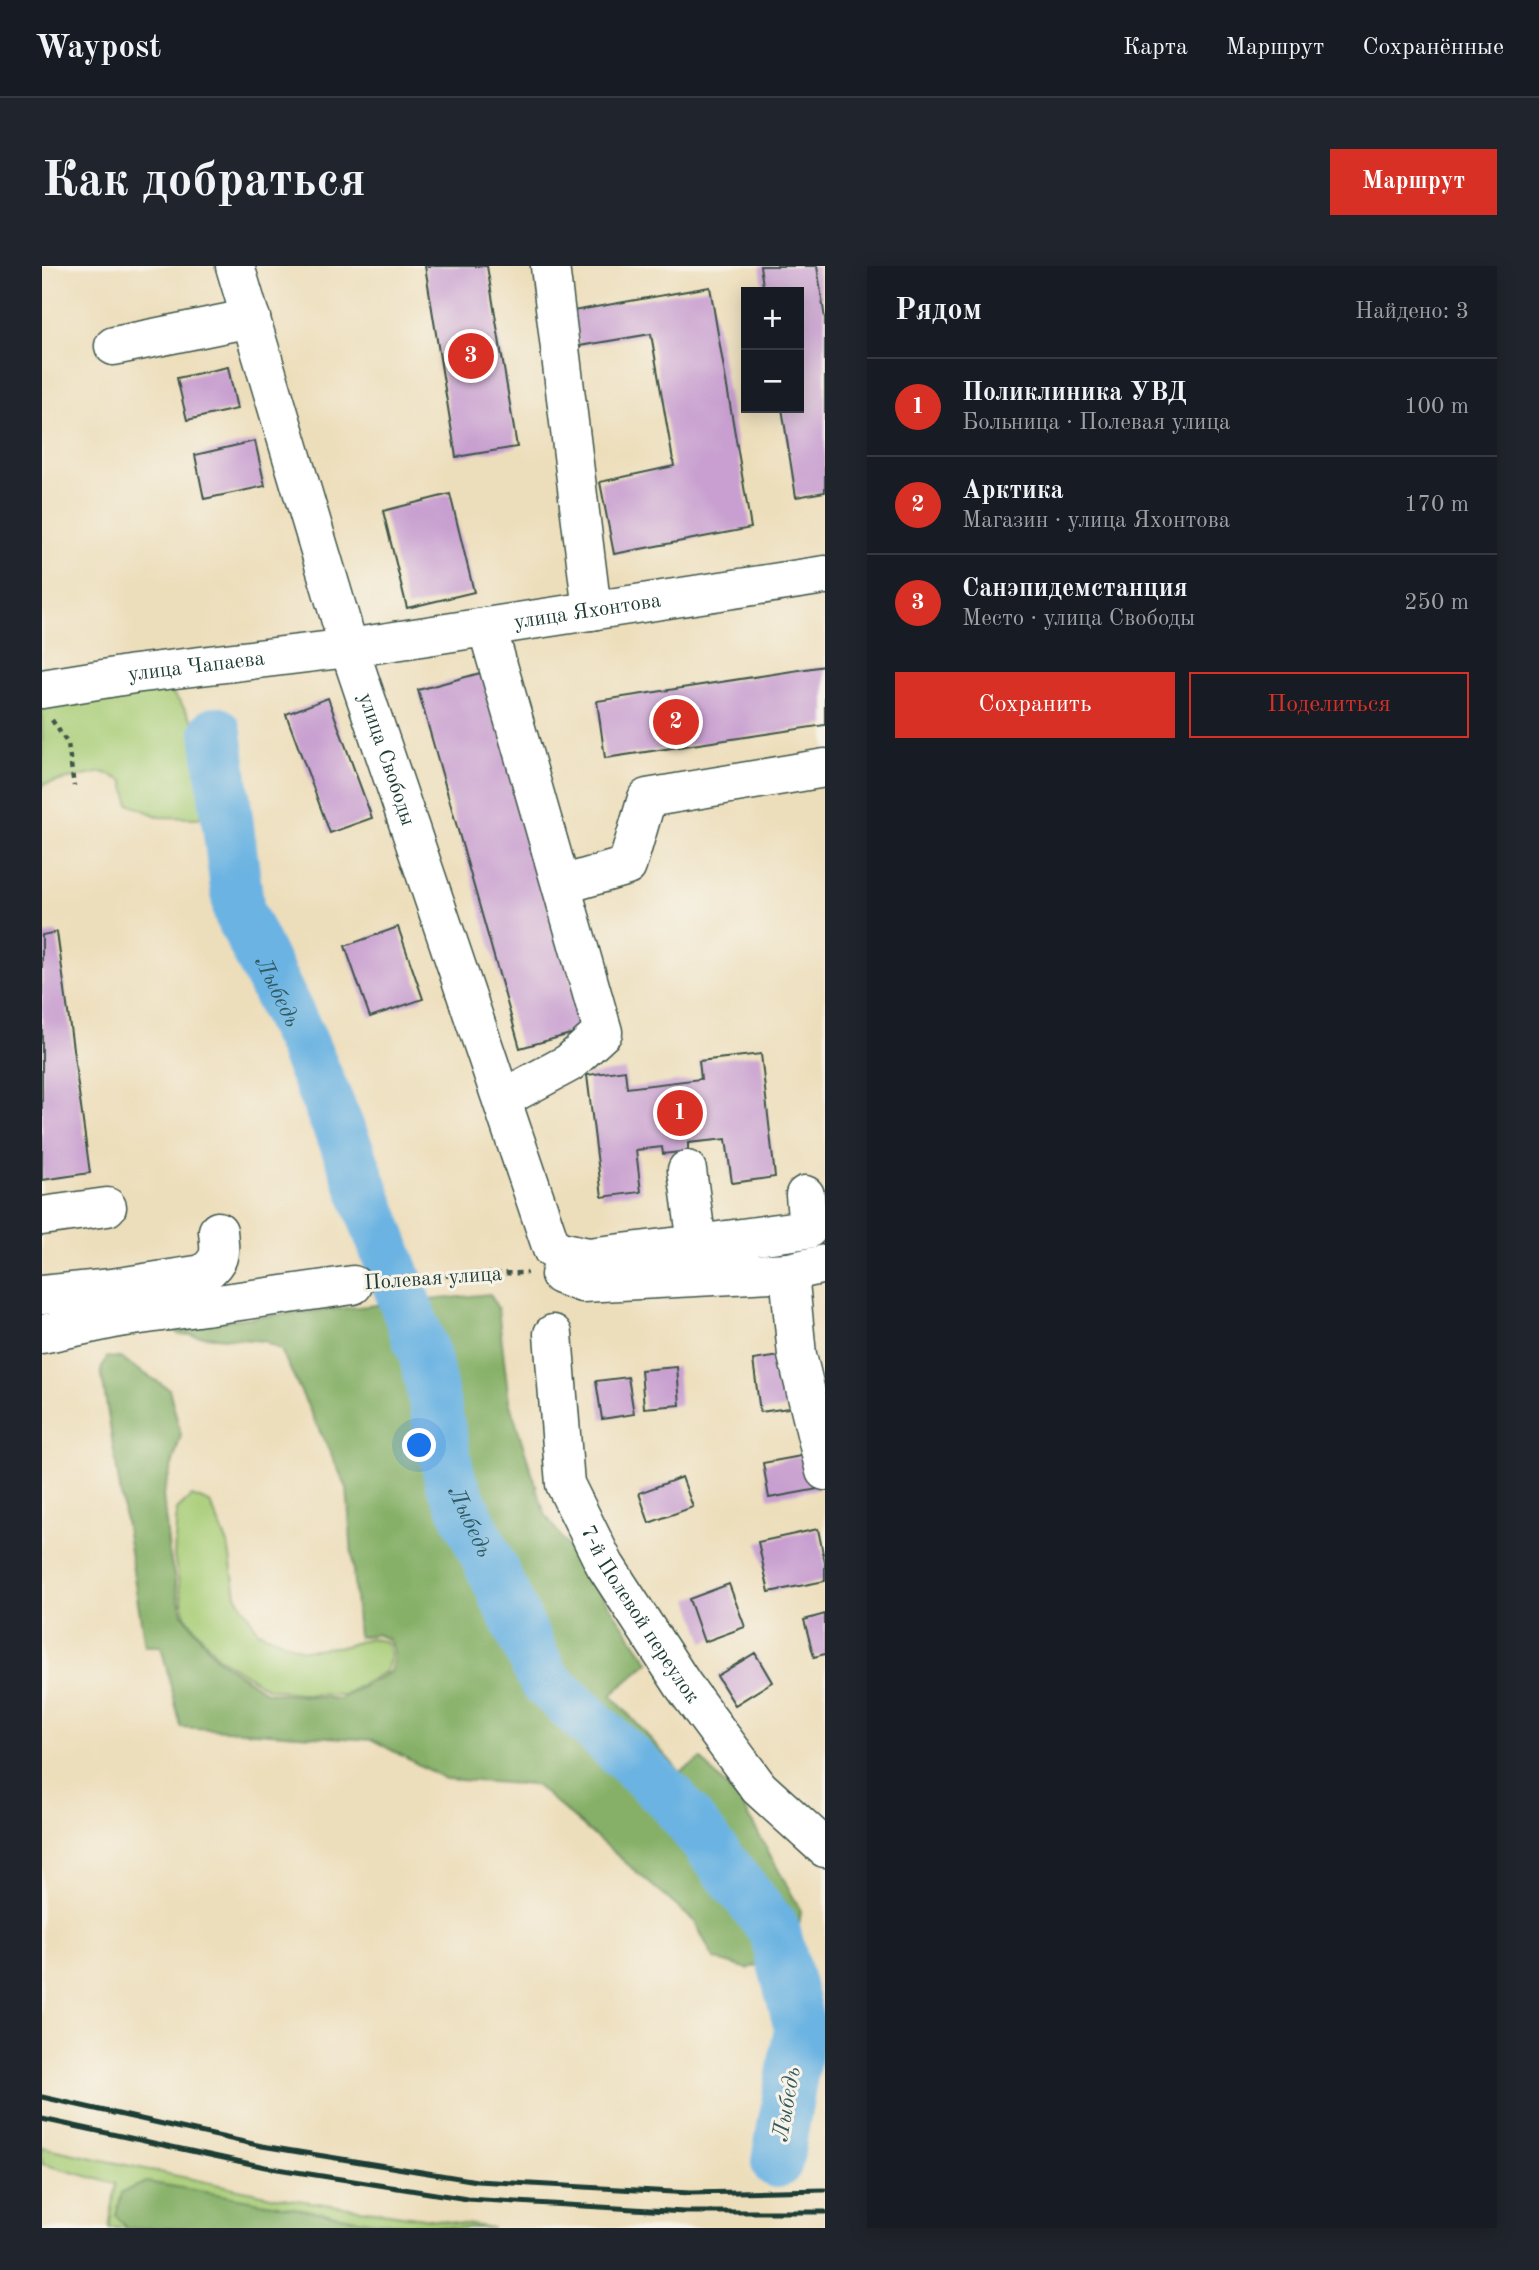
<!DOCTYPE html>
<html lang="ru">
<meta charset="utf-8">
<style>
body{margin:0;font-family:"Old Standard TT",serif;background:#20242c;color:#f1f3f6}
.controls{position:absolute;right:21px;top:21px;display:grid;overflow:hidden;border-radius:0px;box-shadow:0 4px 18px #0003}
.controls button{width:63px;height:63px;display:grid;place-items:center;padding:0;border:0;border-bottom:2px solid #363941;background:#171b24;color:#f1f3f6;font:35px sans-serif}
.you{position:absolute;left:378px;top:1180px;width:24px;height:24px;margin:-18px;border:5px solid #fff;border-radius:50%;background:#1a73e8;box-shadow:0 0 0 10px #1a73e833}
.badge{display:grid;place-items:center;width:46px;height:46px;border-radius:50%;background:#d93025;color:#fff;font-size:23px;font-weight:700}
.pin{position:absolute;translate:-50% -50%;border:4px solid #fff;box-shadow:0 2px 7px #0006}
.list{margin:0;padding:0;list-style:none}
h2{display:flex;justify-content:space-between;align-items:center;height:91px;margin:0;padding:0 28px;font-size:30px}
h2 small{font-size:23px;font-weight:400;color:#9ea1a6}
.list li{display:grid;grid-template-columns:46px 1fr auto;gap:21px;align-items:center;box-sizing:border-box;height:98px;padding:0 28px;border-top:2px solid #363941}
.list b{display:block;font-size:26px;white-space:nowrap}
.list p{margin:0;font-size:23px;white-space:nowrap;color:#9ea1a6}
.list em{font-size:23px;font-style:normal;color:#9ea1a6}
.actions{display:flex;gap:14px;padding:21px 28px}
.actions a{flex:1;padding:16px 0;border:2px solid #d93025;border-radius:0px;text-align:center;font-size:24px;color:#d93025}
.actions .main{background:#d93025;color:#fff}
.map{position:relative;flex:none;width:783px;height:1962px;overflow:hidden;border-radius:0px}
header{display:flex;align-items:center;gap:42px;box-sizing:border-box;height:98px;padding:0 35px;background:#171b24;border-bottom:2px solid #363941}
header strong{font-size:33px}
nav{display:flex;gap:38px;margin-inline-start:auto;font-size:24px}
.intro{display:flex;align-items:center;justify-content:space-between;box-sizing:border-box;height:168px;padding:0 42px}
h1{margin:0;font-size:49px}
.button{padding:18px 32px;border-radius:0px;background:#d93025;color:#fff;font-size:24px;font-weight:700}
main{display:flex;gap:42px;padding:0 42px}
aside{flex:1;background:#171b24;border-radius:0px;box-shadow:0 4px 18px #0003}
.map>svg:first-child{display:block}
.green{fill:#a8cd77;stroke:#648556;stroke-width:2}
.forest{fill:#86b068;stroke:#52764e;stroke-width:2}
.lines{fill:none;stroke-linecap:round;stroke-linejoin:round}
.river{stroke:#6bb3e2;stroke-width:52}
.building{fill:#c89fd0}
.minor-casing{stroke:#3e5548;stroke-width:41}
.path{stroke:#3e5548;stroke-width:4.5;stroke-dasharray:5 5;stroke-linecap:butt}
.minor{stroke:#fff;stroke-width:38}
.rail{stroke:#1f3d34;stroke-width:5}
.labels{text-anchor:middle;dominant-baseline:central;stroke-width:6;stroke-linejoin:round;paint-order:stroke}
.street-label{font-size:21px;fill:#1f3d34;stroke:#f7f3e8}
.water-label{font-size:23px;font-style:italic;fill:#325a60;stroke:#f7f3e8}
</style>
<header>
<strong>Waypost</strong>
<nav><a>Карта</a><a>Маршрут</a><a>Сохранённые</a></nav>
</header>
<div class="intro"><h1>Как добраться</h1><a class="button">Маршрут</a></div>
<main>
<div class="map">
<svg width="783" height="1962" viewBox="0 0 783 1962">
<rect width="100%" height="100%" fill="#f7f3e8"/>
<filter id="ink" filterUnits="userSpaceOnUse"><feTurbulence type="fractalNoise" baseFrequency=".0143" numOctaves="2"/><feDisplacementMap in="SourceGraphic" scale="14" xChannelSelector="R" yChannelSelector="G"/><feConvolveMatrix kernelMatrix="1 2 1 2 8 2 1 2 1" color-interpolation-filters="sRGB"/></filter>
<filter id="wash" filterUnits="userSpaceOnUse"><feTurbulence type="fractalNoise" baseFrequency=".00686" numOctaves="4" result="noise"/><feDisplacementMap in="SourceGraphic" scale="28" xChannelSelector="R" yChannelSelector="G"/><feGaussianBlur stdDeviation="1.57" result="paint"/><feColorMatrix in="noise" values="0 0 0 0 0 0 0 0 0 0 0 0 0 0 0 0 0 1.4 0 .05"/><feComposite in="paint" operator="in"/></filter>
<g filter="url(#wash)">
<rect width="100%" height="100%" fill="#eddebb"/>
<path class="green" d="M120,417C160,455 168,487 171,541L156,552L118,551L87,538L82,515L61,506L2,518L0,521V432Z
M150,1230L168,1237L186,1278L194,1329L216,1365L261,1384L303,1380L328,1372L344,1376L349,1390L344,1405L301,1429L263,1428L225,1422L175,1390L143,1349L132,1290L135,1244Z
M0,1881L234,1931L451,1962H67L74,1918L0,1898Z"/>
<path class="forest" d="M448,1028L456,1043L467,1135L503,1248L607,1396L569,1429L638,1506L659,1493L700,1538L759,1645L754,1681L706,1703L672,1693L653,1656L493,1519L403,1513L331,1474L139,1461L119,1380H103L59,1104L65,1091L78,1092L127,1123L139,1169L121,1229L127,1286L140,1347L174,1392L224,1426L298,1433L348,1406L352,1390L347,1374L334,1368L316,1371L305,1222L239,1084L222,1075L136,1068L132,1064L133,1059Z
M105,1916L327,1955L415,1962H85L74,1950L80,1926Z"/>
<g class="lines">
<path class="river" id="s1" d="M174,466L197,646L259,774L309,891L383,1091L408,1213L502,1414L630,1533L732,1663L758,1762L735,1896"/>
</g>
<g id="blocks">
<path class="building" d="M383,0H445L475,181L414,191Z
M718,0H775L783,53V226L754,231L740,142H757V26H722Z
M668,21L709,262L572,288L558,216L632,200L609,68L537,80L531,45Z
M186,101L195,143L145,154L135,112Z
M213,175L223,220L162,233L153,189Z
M408,228L432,326L365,342L341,245Z
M783,400V459L563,492L555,435Z
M442,406L543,764L478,782L376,424Z
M286,432L330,552L288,567L244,448Z
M356,661L381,733L328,751L303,680Z
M15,666L48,907L0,914V669Z
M719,788L733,911L690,917L684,873L646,877V885L621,888L620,881L594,884L599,926L560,931L545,809L583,804L585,822L659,813L657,795Z
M746,1089L754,1141L718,1146L711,1094Z
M635,1101L638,1139L602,1142L599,1104Z
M586,1111L592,1148L560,1153L554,1115Z
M770,1188L776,1223L727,1232L721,1197Z
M640,1211L651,1241L607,1257L597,1227Z
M776,1263L783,1297V1315L727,1326L716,1276Z
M687,1318L703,1361L662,1376L647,1333Z
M783,1348V1388L772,1391L762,1354Z
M713,1387L730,1416L693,1439L675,1410Z"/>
</g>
</g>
<g filter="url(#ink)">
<use href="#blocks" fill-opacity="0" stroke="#3e5548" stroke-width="2"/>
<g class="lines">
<g class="minor-casing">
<g id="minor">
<path id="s2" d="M193,0L307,382L510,983L546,991L655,978L645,904"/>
<path d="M508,0L550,345"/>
<path d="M72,80L209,52"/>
<path d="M445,361L561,766L527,797L460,833"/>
<path id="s3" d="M0,423L92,408L307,382L783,309"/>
<path d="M520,619L585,600L605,532L783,502"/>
<path d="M0,950L65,941"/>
<path d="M655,978L766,963L763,929"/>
<path d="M747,1006L755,1089L783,1205"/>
<path d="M518,1009L540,1017L747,1006L783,998"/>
<path d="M0,1029L70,1022L161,1008C180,993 178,988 176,965"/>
<path d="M0,1068L77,1052L311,1019"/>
<path id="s4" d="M511,1068L523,1218L563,1299L641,1419L717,1522L783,1582"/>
</g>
</g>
<path class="path" d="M10,454L26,478L32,520
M344,1016L422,1008L485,1007"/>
<use href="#minor" class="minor"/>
<path class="rail" d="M0,1831L220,1880L435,1915L648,1927L783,1924
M0,1853L223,1901L425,1933L642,1946H783"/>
</g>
</g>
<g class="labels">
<g class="street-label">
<text stroke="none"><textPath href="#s3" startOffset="551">улица Яхонтова</textPath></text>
<text stroke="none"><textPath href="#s3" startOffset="156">улица Чапаева</textPath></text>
<text stroke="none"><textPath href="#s2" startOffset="516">улица Свободы</textPath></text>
<text transform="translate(391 1013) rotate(-4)">Полевая улица</text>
<text stroke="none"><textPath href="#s4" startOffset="301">7-й Полевой переулок</textPath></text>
</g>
<g class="water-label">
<text stroke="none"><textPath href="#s1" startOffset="270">Лыбедь</textPath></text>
<text stroke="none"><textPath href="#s1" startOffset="836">Лыбедь</textPath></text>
<text transform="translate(745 1838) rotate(-80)">Лыбедь</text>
</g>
</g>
</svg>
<div class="controls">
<button>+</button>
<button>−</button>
</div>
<div class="you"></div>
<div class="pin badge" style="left:638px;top:847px">1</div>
<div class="pin badge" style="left:634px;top:456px">2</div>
<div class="pin badge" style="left:429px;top:90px">3</div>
</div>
<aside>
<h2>Рядом<small>Найдено: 3</small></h2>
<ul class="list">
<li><span class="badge">1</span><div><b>Поликлиника УВД</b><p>Больница · Полевая улица</p></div><em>100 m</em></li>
<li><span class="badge">2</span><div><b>Арктика</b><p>Магазин · улица Яхонтова</p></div><em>170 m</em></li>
<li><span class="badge">3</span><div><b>Санэпидемстанция</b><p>Место · улица Свободы</p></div><em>250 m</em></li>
</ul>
<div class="actions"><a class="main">Сохранить</a><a>Поделиться</a></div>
</aside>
</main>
